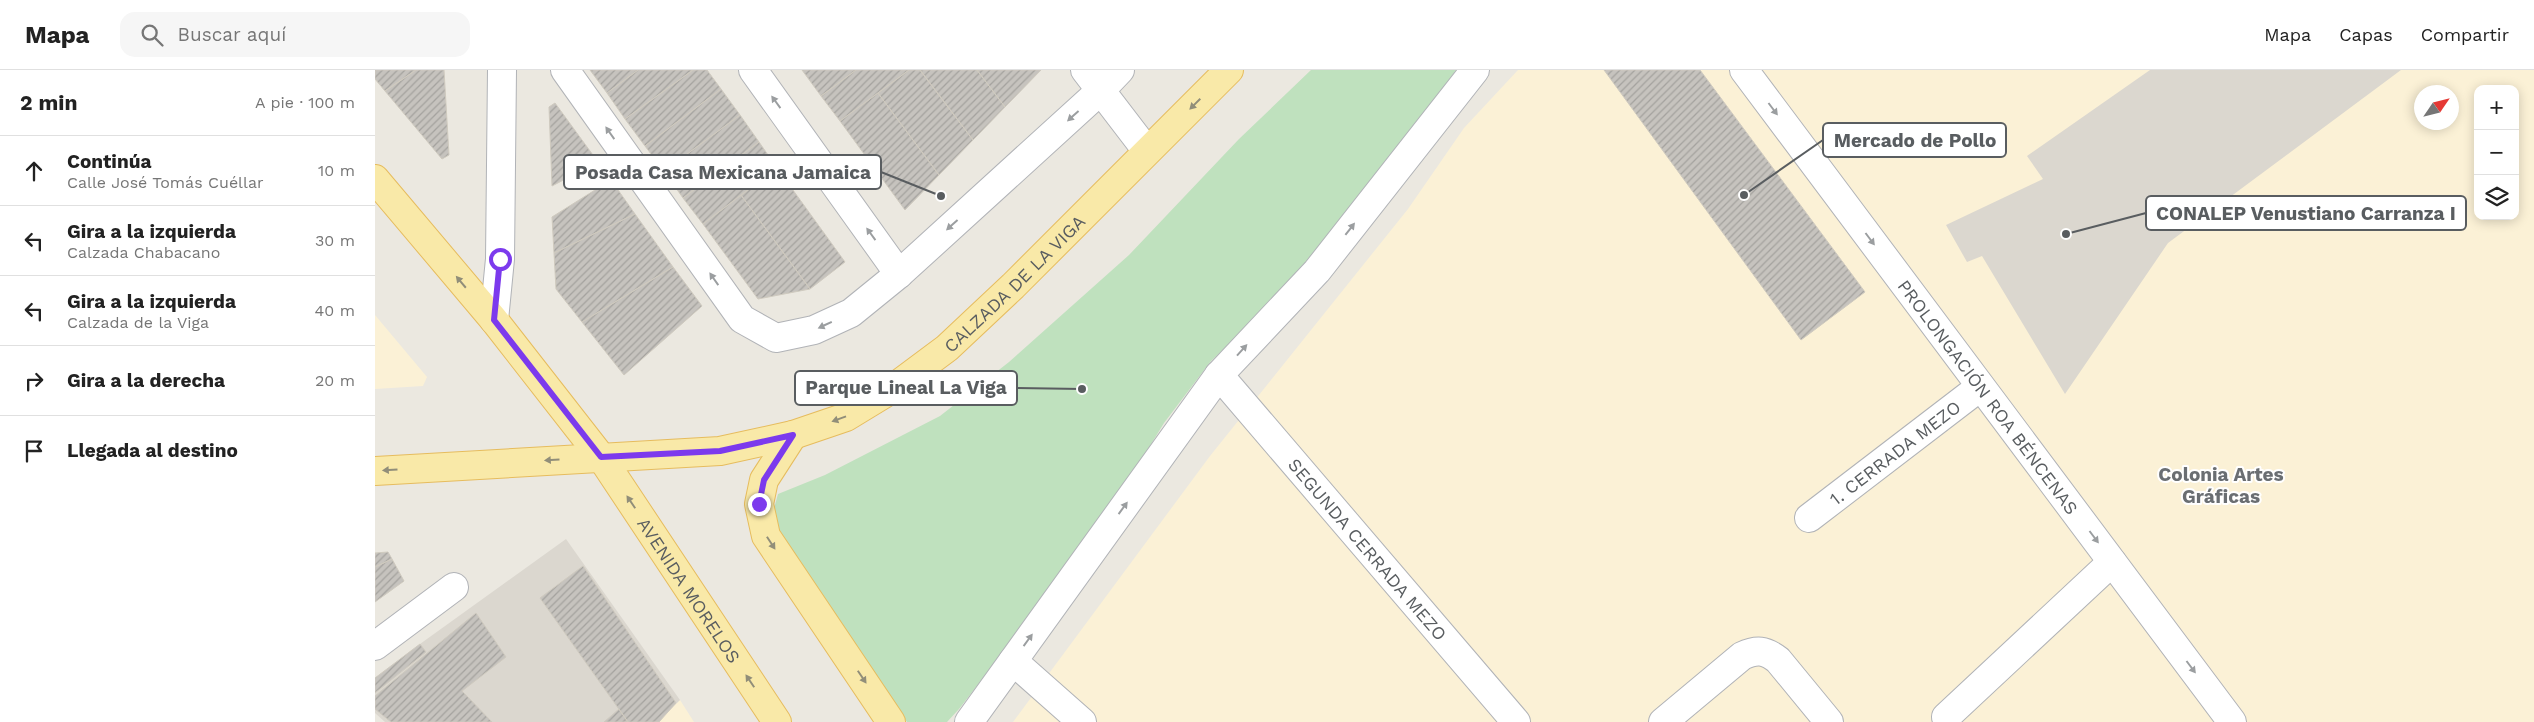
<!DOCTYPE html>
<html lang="es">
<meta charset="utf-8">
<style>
body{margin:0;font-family:"Work Sans",sans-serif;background:#f6f6f6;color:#222}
.controls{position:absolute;right:15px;top:15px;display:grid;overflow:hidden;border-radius:10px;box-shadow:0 2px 12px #0003}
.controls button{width:45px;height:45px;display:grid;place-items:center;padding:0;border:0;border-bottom:1px solid #e0e0e0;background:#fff;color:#222;font:25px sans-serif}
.compass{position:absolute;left:2039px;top:15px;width:45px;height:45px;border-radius:50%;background:#fff;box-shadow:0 2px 12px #0003;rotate:55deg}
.stop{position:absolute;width:15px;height:15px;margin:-11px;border:4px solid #7c3aed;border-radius:50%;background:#fff}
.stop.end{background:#7c3aed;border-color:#fff;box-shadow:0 1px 5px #0008}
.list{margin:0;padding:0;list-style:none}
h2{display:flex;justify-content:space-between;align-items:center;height:65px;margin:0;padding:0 20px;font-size:21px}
h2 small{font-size:16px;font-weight:400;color:#767676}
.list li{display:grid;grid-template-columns:32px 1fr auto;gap:15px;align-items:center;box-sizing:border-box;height:70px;padding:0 20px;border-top:1px solid #e0e0e0}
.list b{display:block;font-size:19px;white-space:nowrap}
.list p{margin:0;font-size:16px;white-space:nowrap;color:#767676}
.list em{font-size:16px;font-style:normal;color:#767676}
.icon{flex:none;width:28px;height:28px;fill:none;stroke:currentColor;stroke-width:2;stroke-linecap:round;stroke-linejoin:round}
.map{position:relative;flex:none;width:2159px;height:652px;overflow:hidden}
header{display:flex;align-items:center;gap:30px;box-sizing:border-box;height:70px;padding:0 25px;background:#fff;border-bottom:1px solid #e0e0e0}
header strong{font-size:24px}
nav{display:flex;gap:28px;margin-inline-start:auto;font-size:18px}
.search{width:350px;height:45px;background:#f6f6f6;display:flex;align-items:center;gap:12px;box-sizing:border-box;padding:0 18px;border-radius:15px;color:#767676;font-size:19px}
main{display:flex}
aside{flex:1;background:#fff}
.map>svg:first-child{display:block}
.commercial{fill:#fbf1d6;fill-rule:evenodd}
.education{fill:#dbd7cf}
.park{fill:#bfe1be}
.building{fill:url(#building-hatch);stroke:#cfcabf}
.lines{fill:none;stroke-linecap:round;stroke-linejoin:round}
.minor-casing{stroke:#b1b3b7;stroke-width:30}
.major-casing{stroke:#e6bc5e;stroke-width:30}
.minor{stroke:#fff;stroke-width:28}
.major{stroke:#f9e9a8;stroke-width:28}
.oneway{fill:#9b9ea0}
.oneway2{fill:#918e79}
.route{stroke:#7c3aed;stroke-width:6}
.labels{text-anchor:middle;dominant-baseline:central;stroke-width:4;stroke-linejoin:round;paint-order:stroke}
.street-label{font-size:18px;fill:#595d60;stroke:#fff}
.neighbourhood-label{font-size:19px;font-weight:bold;fill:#6a6e72;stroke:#fff}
.leader{fill:none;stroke:#595d60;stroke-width:2}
.callout-dot{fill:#595d60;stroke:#fff;stroke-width:2}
.callout{fill:#fff;stroke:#595d60;stroke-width:2}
.callout-label{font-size:19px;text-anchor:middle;font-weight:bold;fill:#595d60}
</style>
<header>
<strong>Mapa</strong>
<div class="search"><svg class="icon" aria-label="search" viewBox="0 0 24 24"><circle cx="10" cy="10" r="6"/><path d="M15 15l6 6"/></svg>Buscar aquí</div>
<nav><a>Mapa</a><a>Capas</a><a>Compartir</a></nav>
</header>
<main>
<aside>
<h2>2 min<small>A pie · 100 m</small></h2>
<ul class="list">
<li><svg class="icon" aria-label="ahead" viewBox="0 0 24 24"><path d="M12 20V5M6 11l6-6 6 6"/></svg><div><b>Continúa</b><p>Calle José Tomás Cuéllar</p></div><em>10 m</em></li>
<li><svg class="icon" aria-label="left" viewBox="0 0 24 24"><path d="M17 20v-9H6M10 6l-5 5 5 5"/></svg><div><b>Gira a la izquierda</b><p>Calzada Chabacano</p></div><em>30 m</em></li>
<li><svg class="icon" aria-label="left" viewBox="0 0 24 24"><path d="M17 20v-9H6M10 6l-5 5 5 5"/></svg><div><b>Gira a la izquierda</b><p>Calzada de la Viga</p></div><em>40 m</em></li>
<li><svg class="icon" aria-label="right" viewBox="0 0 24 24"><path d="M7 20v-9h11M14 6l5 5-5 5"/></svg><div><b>Gira a la derecha</b></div><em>20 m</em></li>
<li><svg class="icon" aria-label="arrive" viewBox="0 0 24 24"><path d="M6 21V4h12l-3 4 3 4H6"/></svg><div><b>Llegada al destino</b></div></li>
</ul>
</aside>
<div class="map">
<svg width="2159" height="652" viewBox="0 0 2159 652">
<defs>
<pattern id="building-hatch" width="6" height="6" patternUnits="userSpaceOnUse" patternTransform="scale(1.25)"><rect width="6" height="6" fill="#c6c3be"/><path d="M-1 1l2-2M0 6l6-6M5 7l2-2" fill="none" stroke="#a4a29e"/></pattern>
</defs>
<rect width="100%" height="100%" fill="#ebe8e0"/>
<path class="commercial" d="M1143,0H2159V652H638L835,386L1033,139L1089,58ZM2103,19H2140V146H2103ZM2046,22H2076V52H2046Z
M0,245L52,307L48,316L0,319Z
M305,630L319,652H282Z"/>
<path class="education" d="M1775,0H2026L1793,173L1690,324L1607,186L1592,192L1571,155L1668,109L1652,86Z
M191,469L305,630L282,652H10L0,643V623L51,582L45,574Z"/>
<path class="park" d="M936,0H1081L1031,71L896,235L836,291L789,353L748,420L703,485L584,639L572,652H532L479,585L418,495L397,446L403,424L450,405L565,346L634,292L754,185L864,69Z"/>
<path class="building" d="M0,0H41L10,21L0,9Z
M41,0H69L74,85L67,89L10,21Z
M215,0H263L232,23Z
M263,0H318L250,49L232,23Z
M318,0H332L346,19L270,76L250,49Z
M427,0H481L446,26Z
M481,0H534L465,51L446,26Z
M534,0H545L598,70L564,105L503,23Z
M545,0H602L630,37L598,70Z
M602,0H666L630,37Z
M1229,0H1325L1490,222L1426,270Z
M346,19L365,45L289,101L270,76Z
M503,23L564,105L530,140L465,51Z
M180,33L223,92L177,116L174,37Z
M365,45L384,72L308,128L289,101Z
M384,72L402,98L328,154L308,128Z
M402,98L470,192L435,219L366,125Z
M236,110L260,144L179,183L177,147Z
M366,125L435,219L383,229L328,154Z
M260,144L298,197L207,252L181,219L179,183Z
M298,197L327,236L249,305L207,252Z
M13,482L17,489L0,497V483Z
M17,489L29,511L0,532V497Z
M208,496L301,633L284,652H253L165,528Z
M101,543L131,587L87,621L117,652H16L0,639V626Z
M45,574L51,582L0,623V608Z
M244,639L253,652H229Z"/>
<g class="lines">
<g class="minor-casing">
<g id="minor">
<path d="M190,0L367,249L401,268L439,260L476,243L524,204L725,21L745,0"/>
<path d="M378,0L524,204"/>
<path d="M710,0L772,81"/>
<path id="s1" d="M1369,0L1857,652"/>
<path d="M119,250L125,189L127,0"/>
<path id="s2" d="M844,305L1141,652"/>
<path id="s3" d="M1434,448L1605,317"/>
<path d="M0,576L79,517"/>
<path d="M638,591L707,652"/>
<path d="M1571,647L1737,492"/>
<path d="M594,652L844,305L942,201L1100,0"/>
<path d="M1288,652L1367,586C1382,579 1390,580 1403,590L1454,652"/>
</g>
</g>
<g class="major-casing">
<g id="major">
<path id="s4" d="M0,109L119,250L226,387L402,652"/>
<path d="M418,365L389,410L384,434L391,466L516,652"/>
<path id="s5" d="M0,401L345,381L418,365L471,347L517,319L572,278L638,216L854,0"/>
</g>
</g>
<use href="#minor" class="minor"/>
<use href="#major" class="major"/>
</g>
<defs><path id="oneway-solid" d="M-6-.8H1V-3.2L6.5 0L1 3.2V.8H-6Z" transform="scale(1.25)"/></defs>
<g class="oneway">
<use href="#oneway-solid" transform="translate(401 32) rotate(-126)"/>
<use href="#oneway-solid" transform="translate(1398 39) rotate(53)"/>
<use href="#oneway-solid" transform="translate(698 46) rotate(138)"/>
<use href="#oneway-solid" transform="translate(235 63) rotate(-125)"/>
<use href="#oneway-solid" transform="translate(577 155) rotate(138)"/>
<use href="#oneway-solid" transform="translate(975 159) rotate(-52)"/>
<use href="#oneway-solid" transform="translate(496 164) rotate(-126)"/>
<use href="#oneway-solid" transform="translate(1495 169) rotate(53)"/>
<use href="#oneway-solid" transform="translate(339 209) rotate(-125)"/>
<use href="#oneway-solid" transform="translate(450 255) rotate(155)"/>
<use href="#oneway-solid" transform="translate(867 280) rotate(-48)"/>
<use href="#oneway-solid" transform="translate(748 438) rotate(-54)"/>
<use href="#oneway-solid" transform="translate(1719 467) rotate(53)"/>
<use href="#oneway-solid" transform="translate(653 570) rotate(-54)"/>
<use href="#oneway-solid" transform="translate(1816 597) rotate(53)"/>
</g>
<g class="oneway2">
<use href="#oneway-solid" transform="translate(820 34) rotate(135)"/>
<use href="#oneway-solid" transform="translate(86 212) rotate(-130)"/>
<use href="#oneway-solid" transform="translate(464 349) rotate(160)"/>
<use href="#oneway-solid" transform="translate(177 390) rotate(176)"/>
<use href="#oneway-solid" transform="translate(15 400) rotate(176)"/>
<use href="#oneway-solid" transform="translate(256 432) rotate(-124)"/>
<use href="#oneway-solid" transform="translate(396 473) rotate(57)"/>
<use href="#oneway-solid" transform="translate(487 607) rotate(56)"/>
<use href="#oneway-solid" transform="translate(375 611) rotate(-124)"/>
</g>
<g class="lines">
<path class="route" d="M125,189L119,250L226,387L345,381L418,365L389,410L384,434"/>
</g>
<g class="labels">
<g class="street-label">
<text stroke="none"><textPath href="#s5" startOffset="692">CALZADA DE LA VIGA</textPath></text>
<text stroke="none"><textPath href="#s1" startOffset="408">PROLONGACIÓN ROA BÉNCENAS</textPath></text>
<text stroke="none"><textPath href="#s3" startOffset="108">1. CERRADA MEZO</textPath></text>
<text stroke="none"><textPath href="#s2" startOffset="229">SEGUNDA CERRADA MEZO</textPath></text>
<text stroke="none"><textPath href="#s4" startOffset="518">AVENIDA MORELOS</textPath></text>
</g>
<g class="neighbourhood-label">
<text x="1846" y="404">Colonia Artes<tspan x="1846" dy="22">Gráficas</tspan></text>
</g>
</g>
<path class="leader" d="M1369 125L1448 70M566 126L506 102M1691 164L1771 143M707 319L642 318"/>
<g class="callout-dot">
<circle cx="1369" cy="125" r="5"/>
<circle cx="566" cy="126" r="5"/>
<circle cx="1691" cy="164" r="5"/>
<circle cx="707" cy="319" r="5"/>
</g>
<g class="callout">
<rect x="1448" y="53" width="183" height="34" rx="5"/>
<rect x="189" y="85" width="317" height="34" rx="5"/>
<rect x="1771" y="126" width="320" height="34" rx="5"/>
<rect x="420" y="301" width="222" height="34" rx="5"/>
</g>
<g class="callout-label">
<text x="1540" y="77">Mercado de Pollo</text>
<text x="348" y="109">Posada Casa Mexicana Jamaica</text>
<text x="1931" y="150">CONALEP Venustiano Carranza I</text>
<text x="531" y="324">Parque Lineal La Viga</text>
</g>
</svg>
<div class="controls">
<button>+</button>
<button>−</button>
<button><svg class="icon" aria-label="layers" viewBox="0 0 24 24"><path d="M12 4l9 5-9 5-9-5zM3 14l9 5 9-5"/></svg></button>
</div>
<svg class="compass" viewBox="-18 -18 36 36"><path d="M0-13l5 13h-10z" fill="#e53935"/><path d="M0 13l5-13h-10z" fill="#767676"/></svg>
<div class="stop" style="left:125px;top:189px"></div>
<div class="stop end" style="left:384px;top:434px"></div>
</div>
</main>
